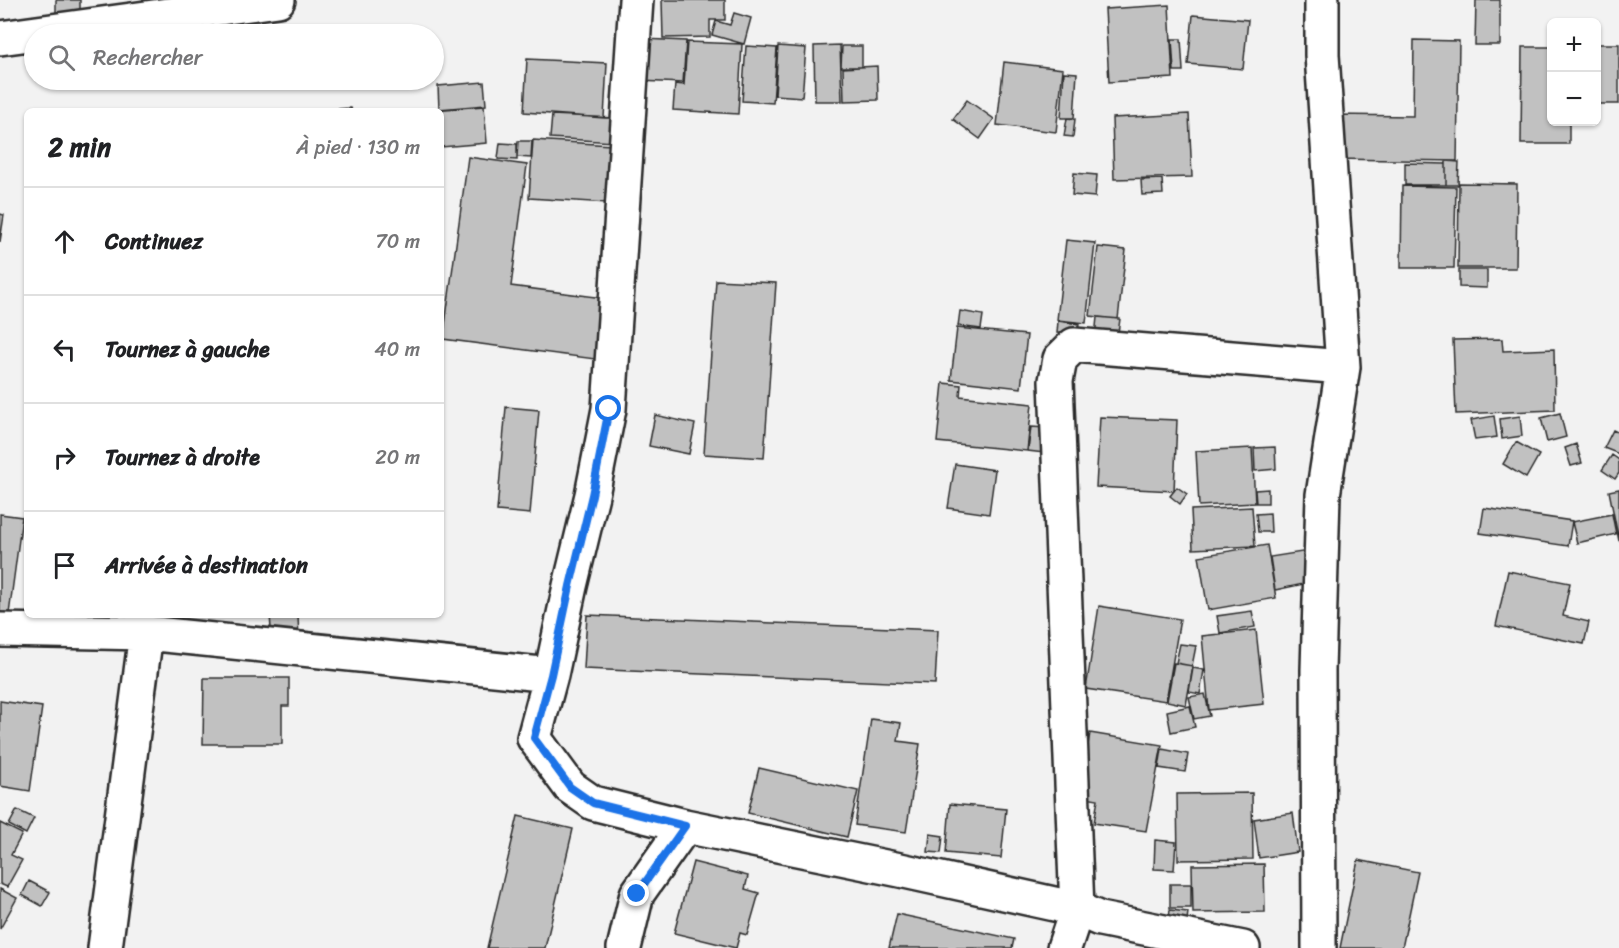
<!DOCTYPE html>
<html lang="fr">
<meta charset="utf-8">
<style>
body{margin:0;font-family:Sriracha,sans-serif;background:#f6f6f6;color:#202124}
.controls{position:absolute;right:18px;top:18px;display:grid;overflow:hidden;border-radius:9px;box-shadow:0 2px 4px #0004}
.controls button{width:54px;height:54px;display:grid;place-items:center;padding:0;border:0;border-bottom:2px solid #e0e0e0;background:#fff;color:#202124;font:30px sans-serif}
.stop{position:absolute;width:18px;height:18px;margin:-14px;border:4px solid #1a73e8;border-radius:50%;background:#fff}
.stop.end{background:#1a73e8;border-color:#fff;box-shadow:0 2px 6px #0008}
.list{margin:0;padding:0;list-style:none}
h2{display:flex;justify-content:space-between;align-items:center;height:78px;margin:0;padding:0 24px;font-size:26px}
h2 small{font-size:20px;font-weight:400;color:#757577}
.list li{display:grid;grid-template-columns:39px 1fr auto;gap:18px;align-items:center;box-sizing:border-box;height:108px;padding:0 24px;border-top:2px solid #e0e0e0}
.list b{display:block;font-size:22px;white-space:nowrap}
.list em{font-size:20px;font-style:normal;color:#757577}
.icon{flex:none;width:33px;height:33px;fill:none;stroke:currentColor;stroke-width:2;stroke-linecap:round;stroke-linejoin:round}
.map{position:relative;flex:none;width:1619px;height:948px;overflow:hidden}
.search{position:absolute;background:#fff;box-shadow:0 2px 4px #0004;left:24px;top:24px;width:420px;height:66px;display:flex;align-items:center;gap:15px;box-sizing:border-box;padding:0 21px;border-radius:33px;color:#757577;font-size:22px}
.panel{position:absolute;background:#fff;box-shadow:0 2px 4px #0004;left:24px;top:108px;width:420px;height:510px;border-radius:9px}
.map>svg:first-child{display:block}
.building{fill:#c1c1c1;stroke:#2b2b2b;stroke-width:1.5}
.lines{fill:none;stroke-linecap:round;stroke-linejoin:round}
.minor-casing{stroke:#2b2b2b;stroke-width:38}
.minor{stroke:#fff;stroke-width:33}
.route{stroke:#1a73e8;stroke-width:8}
</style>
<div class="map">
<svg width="1619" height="948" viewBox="0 0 1619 948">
<rect width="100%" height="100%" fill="#f2f2f2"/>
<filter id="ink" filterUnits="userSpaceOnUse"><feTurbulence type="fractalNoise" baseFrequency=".0167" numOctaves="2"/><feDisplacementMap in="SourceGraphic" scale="12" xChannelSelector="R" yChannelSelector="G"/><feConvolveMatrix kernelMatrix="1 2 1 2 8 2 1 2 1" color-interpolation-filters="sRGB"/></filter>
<g filter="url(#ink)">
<path class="building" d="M56,0H80V14H56Z
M662,0H725V20H710V37L663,38Z
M1476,0H1500V45H1475Z
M1169,5L1173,78L1109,82L1105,9Z
M734,13L751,18L744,44L712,35L716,21L730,25Z
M1193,15L1248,20L1243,69L1188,64Z
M643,39L686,41L683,83L640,81Z
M1172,39H1181L1183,71H1174Z
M1414,40L1459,41L1457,161L1334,159L1335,115L1413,116Z
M687,42L742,44L738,114L673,110L675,84L684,85Z
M1596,44H1619V104H1596Z
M840,45L842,101H815L814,46Z
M746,46L777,48L773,103L742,101Z
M778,46L806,48L802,97L775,95Z
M842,46H862V67H841Z
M1522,47H1552V122H1569V144H1521Z
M527,59L607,63L604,118L524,112Z
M1004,62L1063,69L1056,132L997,125Z
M877,66L878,100L844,101L843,68Z
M1064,72L1077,73L1074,118H1061Z
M484,82L486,105L439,109L438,86Z
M967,100L994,119L980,139L953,119Z
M484,106L487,143L441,147V111L433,110Z
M351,108L352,111H302Z
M1189,114L1192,177L1114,179L1112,118Z
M552,115L615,118L614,142L550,138Z
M1067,118L1075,119L1073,137L1064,136Z
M533,140L611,145L608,203L529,198Z
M518,141H532L531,158L517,157Z
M500,143L517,144V160L498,159Z
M468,157L527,165L511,286L603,298L595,359L443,339Z
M1446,161L1459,162L1458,185H1446Z
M1405,163L1446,164V185H1405Z
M1074,173L1097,175L1095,197L1072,195Z
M1162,179L1163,194L1142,195L1141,180Z
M1459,183L1517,184L1516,268H1458Z
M1402,186L1456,187L1454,268H1401Z
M0,214L4,215L0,242Z
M1066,240L1095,243L1086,323L1057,320Z
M1098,247L1126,250L1118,319L1090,316Z
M1459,270H1487V288L1459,287Z
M716,280L776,283L764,458L704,454Z
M960,311L983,315L981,329L958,326Z
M1097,317L1120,319L1117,340L1095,337Z
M1058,321L1079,324L1078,335L1057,333Z
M957,328L1027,335L1021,388L951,380Z
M1502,339L1503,351L1554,349L1555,410L1456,414L1453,340Z
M943,383L961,385L960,396L1032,404L1027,451L937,442Z
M506,407L539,410L530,514L497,511Z
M1560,413L1566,437L1547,442L1541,418Z
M655,415L695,424L689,454L649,446Z
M1494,416L1497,437L1475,440L1471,420Z
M1520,416L1522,436L1502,439L1500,419Z
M1100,417L1177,420L1174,491L1096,487Z
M1031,427L1047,428L1044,453L1028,451Z
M1613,430L1619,433V454L1604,448Z
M1516,442L1539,455L1526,478L1503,464Z
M1576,444L1582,463L1571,466L1565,448Z
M1275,447L1276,469L1255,471L1254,448Z
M1252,448L1255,503L1199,506L1196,451Z
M1612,455L1619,460V473L1615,479L1602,470Z
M955,464L995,470L989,514L948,508Z
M1177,487L1187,494L1180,504L1170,496Z
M1268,489V503H1256L1255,490Z
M1619,489V541L1609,491Z
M1252,507L1255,546L1193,549L1191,510Z
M1484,508L1572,521L1568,546L1480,533Z
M1270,513L1271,532H1258L1256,514Z
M0,514L22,517L9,614L0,613Z
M1612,514L1616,534L1577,543L1572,522Z
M1267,545L1276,598L1208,610L1199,556Z
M1308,551L1313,582L1275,590L1270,557Z
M1508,571L1570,583L1563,616L1589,622L1584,644L1496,626Z
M1099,606L1180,619L1166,701L1086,689Z
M1252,611L1255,627L1220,633L1217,616Z
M270,615H298L299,640L272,642Z
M587,615L938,630L935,684L584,669Z
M1256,630L1264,704L1209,710L1202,636Z
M1180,644L1196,646L1192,666L1176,663Z
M1174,663L1193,666L1186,705L1167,701Z
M1193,668L1204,670L1200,694L1189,692Z
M204,678H289V706H282V744H203Z
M1205,694L1210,716L1194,719L1189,697Z
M0,701L42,707L30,791L0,786Z
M1190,706L1195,727L1171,732L1167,711Z
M871,719L901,723L898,741L920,744L906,832L855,825Z
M1090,733L1162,745L1146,831L1094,823L1098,799L1080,796Z
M1162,749L1188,754L1185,772L1159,768Z
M759,768L858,791L847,837L748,813Z
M1252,793L1253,859L1178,860L1177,794Z
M950,804L1006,809L1001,858L946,853Z
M17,810L34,818L26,834L9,825Z
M1293,813L1298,852L1259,858L1254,819Z
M518,816L573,829L545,948H487Z
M0,823L22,834L11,855L22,860L7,887L0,884Z
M930,834L943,836L941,853L928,852Z
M1155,840L1176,842L1174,870L1154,869Z
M1358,860L1418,872L1402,948H1340Z
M693,862L748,876L745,889L759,893L747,935L740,933L736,948L674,933Z
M1264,864L1265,912L1193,913L1192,865Z
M29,881L50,892L42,906L22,895Z
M1170,884H1191V908H1170Z
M0,889L17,898L0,929Z
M1170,910L1188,912L1186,928L1168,925Z
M897,914L1014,939L1012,948H889Z"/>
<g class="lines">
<g class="minor-casing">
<path id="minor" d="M636,0L609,409L592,495L570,586L551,675L534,738L570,787L593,803L685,826L900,870L1077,909L1100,919L1243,948
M0,38L278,0
M0,630L146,633L551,675
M105,948L146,633
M624,948L637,894L685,826
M1064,948L1077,909L1056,381L1060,359L1074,345L1343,367
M1319,948L1318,670L1323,495L1343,367L1322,55V0"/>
</g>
<use href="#minor" class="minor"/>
</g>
</g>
<g class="lines" filter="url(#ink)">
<path class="route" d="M609,409L592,495L570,586L551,675L534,738L570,787L593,803L685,826L637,894"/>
</g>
</svg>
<div class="controls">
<button>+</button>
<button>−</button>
</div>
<div class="stop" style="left:609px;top:409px"></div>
<div class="stop end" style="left:637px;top:894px"></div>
<div class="search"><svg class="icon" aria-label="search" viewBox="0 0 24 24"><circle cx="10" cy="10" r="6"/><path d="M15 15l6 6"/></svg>Rechercher</div>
<section class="panel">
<h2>2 min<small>À pied · 130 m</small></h2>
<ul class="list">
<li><svg class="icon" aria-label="ahead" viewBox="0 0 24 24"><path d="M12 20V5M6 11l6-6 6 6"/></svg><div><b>Continuez</b></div><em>70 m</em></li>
<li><svg class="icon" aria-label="left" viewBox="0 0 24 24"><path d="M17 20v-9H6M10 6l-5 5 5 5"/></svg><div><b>Tournez à gauche</b></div><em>40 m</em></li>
<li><svg class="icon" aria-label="right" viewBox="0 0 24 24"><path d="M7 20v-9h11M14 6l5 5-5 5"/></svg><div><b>Tournez à droite</b></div><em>20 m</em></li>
<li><svg class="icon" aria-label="arrive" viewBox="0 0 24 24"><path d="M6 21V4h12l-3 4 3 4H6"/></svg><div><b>Arrivée à destination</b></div></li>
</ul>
</section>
</div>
